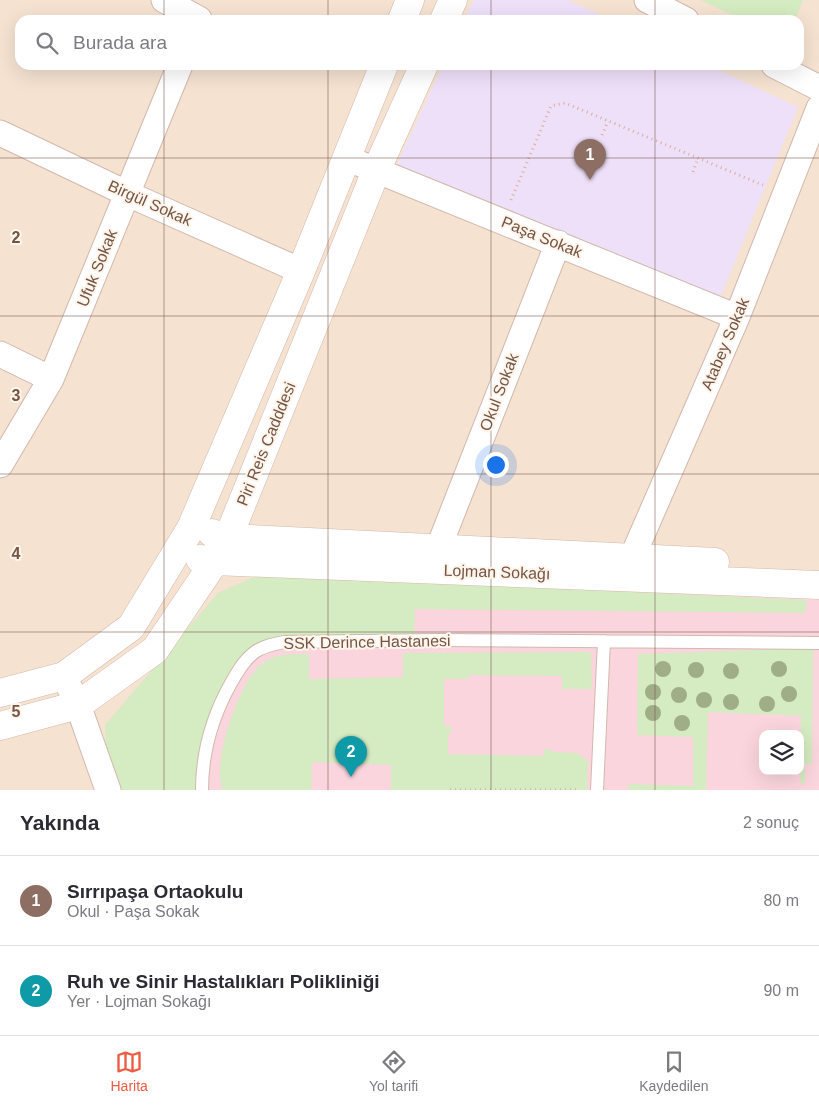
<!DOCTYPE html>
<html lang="tr">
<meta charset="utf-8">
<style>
body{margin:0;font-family:Arial,sans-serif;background:#f7f7f7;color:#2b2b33}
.controls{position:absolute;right:15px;bottom:15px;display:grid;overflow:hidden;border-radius:10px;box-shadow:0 5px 20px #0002}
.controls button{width:45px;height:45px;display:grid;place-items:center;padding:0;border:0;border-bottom:1px solid #e1e1e2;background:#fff;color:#2b2b33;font:25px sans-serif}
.you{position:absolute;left:495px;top:464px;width:18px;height:18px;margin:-12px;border:4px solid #fff;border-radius:50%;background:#1a73e8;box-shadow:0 0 0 8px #1a73e833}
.badge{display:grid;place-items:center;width:32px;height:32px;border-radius:50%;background:#ed5b42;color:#fff;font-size:16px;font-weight:700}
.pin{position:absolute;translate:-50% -41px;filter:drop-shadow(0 1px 2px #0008)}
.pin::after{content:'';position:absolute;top:26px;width:18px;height:15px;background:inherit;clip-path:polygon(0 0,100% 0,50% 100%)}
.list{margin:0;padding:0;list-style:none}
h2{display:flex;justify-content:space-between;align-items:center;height:65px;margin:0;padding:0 20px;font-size:21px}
h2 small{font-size:16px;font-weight:400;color:#7c7c81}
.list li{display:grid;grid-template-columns:32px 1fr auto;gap:15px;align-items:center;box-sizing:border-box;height:90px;padding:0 20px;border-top:1px solid #e1e1e2}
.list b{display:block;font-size:19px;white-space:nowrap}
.list p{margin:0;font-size:16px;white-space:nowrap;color:#7c7c81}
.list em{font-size:16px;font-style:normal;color:#7c7c81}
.icon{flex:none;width:28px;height:28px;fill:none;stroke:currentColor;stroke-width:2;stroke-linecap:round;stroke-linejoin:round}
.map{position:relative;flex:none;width:819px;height:790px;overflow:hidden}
.search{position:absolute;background:#fff;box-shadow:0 5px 20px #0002;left:15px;right:15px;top:15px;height:55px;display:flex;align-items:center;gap:12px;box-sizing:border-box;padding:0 18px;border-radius:15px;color:#7c7c81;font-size:19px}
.sheet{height:245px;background:#fff}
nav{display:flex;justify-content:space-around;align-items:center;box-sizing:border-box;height:70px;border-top:1px solid #e1e1e2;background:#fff;font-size:14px;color:#7c7c81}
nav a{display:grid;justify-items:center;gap:2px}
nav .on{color:#ed5b42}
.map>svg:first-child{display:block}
.residential{fill:#f5e2d1;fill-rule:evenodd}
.education{fill:#eee0f9}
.medical{fill:#fbd5dd;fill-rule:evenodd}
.green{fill:#d5ebc1}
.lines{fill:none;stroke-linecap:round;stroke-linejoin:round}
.service-casing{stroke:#d1b9ac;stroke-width:14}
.minor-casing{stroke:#d1b9ac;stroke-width:27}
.secondary-casing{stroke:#d4b9a9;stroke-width:29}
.path{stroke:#d9af9c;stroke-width:3;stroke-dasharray:1 4;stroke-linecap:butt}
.service{stroke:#fff;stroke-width:12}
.minor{stroke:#fff;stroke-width:25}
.secondary{stroke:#fff;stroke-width:28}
.tree{fill:#9fae87}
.grid{fill:none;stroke:#765548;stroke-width:1;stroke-opacity:0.55}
.labels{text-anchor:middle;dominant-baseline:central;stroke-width:4;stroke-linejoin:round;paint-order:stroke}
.street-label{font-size:16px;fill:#765548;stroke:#fff5ea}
.grid-label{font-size:16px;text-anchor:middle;font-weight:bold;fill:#765548;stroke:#fff5ea;stroke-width:4;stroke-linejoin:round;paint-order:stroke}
</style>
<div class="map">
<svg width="819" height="790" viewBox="0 0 819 790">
<rect width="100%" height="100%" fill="#fdf1e3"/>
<path class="residential" d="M0,0H819V790H0ZM20,20H799V65H20ZM763,734H800V771H763Z"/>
<path class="education" d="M474,0H568L611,20H464Z
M443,65H708L798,107L718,303L393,173Z"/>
<path class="medical" d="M258,575L819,600V790H118L105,725L218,593ZM763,734H800V771H763Z"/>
<path class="green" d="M701,0H803L795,20H742Z
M258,575L807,600L805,613L415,609L414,640L341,641L257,650L222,699L202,790H118L106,761L105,725L218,593Z
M813,648L812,764H805V783H800L801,716L708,712L706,790H629L628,784L693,786V737L637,735L638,654Z
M591,652L592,689H562V676L469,675L468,679H444V726H451V734H448V754L543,756L544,749L552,750V752L577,753L588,761L587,790H391V765L312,762L311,790H222C221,784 220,777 220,771C220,743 241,678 264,662C277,653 295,654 309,654V679L403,677V653Z"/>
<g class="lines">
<g class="service-casing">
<path id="service" d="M202,790C202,751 212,717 231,683C238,671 244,660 255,652C263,646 274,644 284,642L438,640L819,643
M597,790L604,641"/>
</g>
<g class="minor-casing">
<path id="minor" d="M164,0L199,19
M647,0L686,20
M774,65L819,88
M0,133L128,194L301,271
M346,158L737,317
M0,354L51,379
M0,465L51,379L180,65
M431,567L558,243
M624,576L737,317L819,108
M64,676L78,705L108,790"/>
</g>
<g class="secondary-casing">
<path id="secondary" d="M402,20L410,0
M444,20L453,0
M212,533L228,538L715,562
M200,559L215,561L819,585
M0,693L64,676L131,627L191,528L301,271L384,65
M0,726L78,705L155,650L215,561L228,538L376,171L424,65"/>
</g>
<path class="path" d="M602,135L608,121
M693,172L698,158
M511,200L551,106L565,103L763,185
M450,790H579"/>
<use href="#service" class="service"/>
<use href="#minor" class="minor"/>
<use href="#secondary" class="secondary"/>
</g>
<g class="tree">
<circle cx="663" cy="669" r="8"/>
<circle cx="779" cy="669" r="8"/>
<circle cx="696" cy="670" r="8"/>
<circle cx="731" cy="671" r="8"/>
<circle cx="653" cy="692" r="8"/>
<circle cx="789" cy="694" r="8"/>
<circle cx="679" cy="695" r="8"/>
<circle cx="704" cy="700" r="8"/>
<circle cx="731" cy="702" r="8"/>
<circle cx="767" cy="704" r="8"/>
<circle cx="653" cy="713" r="8"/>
<circle cx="682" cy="723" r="8"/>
</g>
<path class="grid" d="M164,0V20M328,0V20M491,0V20M655,0V20M164,65V790M328,65V790M491,65V790M655,65V790M0,158H819M0,316H819M0,474H819M0,632H819"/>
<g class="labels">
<g class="street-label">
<text transform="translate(150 203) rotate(24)">Birgül Sokak</text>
<text transform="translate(542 237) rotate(22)">Paşa Sokak</text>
<text transform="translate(97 268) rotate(-68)">Ufuk Sokak</text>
<text transform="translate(725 344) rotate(-67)">Atabey Sokak</text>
<text transform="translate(499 392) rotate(-69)">Okul Sokak</text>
<text transform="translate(266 444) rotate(-68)">Piri Reis Cadddesi</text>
<text transform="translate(497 572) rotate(2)">Lojman Sokağı</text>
<text transform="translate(367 642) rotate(-1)">SSK Derince Hastanesi</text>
</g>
</g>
<g class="grid-label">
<text x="16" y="243">2</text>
<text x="16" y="401">3</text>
<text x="16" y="559">4</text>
<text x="16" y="717">5</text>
</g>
</svg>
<div class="controls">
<button><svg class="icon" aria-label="layers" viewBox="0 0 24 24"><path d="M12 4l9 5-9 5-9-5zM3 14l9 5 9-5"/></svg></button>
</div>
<div class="you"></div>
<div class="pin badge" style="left:590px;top:180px;background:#8d6e63">1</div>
<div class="pin badge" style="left:351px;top:777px;background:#0f9aa8">2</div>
<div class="search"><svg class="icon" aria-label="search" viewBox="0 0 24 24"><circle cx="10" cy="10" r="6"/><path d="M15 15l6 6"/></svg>Burada ara</div>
</div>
<section class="sheet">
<h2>Yakında<small>2 sonuç</small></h2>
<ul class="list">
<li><span class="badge" style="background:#8d6e63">1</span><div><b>Sırrıpaşa Ortaokulu</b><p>Okul · Paşa Sokak</p></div><em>80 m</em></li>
<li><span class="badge" style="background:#0f9aa8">2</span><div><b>Ruh ve Sinir Hastalıkları Polikliniği</b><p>Yer · Lojman Sokağı</p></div><em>90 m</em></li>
</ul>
</section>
<nav>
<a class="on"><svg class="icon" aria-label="map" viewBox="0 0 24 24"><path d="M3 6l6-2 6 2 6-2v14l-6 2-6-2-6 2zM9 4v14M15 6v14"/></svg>Harita</a>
<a><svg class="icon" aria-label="directions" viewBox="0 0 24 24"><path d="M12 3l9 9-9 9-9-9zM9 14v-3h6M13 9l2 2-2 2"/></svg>Yol tarifi</a>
<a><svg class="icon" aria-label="saved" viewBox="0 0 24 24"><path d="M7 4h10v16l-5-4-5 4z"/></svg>Kaydedilen</a>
</nav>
